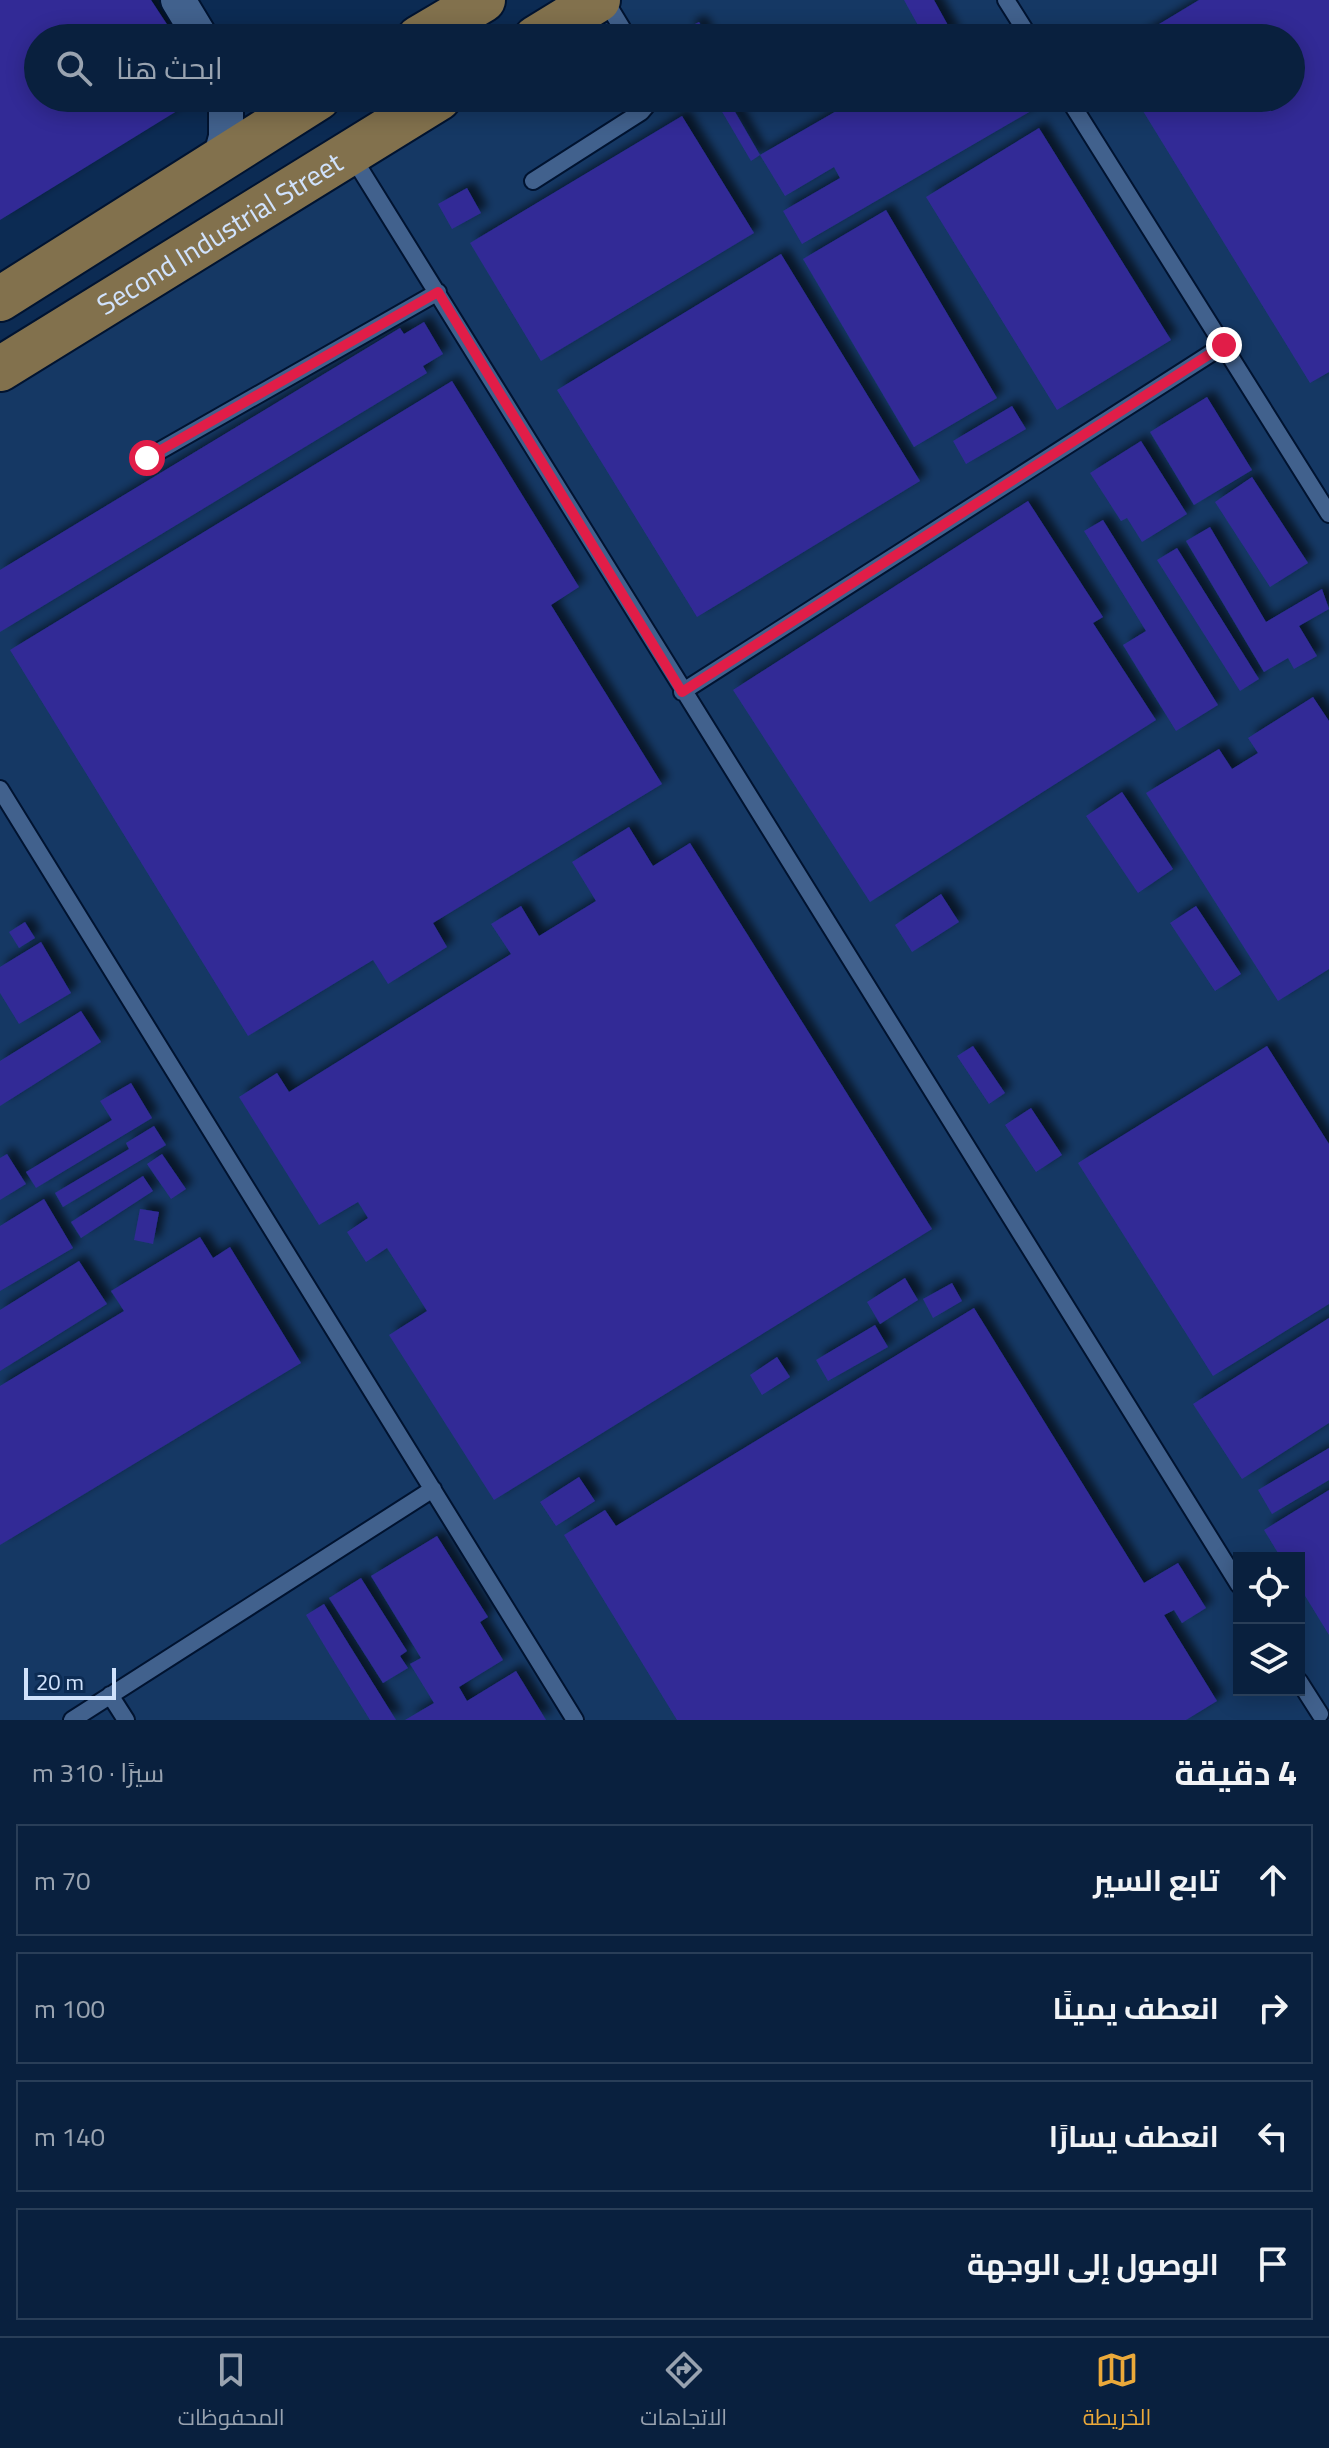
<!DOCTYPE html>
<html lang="ar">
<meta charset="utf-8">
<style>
body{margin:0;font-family:Georgia,Cairo,serif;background:#122845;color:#f1f3f6;direction:rtl}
.controls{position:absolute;right:24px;bottom:24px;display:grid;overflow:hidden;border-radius:0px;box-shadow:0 4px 20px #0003}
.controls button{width:72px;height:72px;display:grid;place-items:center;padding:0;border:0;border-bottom:2px solid #293e58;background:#09203e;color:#f1f3f6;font:40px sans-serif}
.scale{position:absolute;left:24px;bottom:20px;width:92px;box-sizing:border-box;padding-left:8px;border:4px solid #d0e2fc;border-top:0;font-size:22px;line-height:28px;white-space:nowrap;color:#d0e2fc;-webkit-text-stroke:6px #0c2b53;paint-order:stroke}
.stop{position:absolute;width:24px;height:24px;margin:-18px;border:6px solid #e11d48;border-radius:50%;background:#fff}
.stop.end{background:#e11d48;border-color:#fff;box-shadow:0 2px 8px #0008}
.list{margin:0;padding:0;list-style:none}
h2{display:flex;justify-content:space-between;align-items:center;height:104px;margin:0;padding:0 32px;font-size:34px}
h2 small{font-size:26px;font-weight:400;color:#99a3b0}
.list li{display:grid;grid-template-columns:52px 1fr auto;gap:24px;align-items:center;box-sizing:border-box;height:112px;margin:0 16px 16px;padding:0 16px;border:2px solid #293e58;border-radius:0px}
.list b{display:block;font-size:30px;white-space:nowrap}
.list em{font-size:26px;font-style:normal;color:#99a3b0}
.icon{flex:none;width:44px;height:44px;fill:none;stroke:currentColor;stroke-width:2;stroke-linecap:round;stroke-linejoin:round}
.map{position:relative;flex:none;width:1329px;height:1720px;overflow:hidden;direction:ltr}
.search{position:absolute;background:#09203e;box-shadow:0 4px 20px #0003;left:24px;right:24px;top:24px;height:88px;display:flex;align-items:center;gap:20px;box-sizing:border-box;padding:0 28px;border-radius:44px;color:#99a3b0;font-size:30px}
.sheet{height:616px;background:#09203e}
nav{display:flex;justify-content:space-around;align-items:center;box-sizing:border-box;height:112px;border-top:2px solid #293e58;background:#09203e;font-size:22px;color:#99a3b0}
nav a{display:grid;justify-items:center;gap:4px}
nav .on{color:#eba93a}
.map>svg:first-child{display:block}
.built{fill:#153864;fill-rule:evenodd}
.building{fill:#302c96;filter:url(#shadow)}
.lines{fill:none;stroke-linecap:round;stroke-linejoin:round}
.lane-casing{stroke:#001330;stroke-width:20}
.street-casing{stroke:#001330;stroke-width:38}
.primary-casing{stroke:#001330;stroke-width:48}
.lane{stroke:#41618d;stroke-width:16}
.street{stroke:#41618d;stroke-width:34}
.primary{stroke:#82714d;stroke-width:44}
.route{stroke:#e11d48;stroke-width:10}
.labels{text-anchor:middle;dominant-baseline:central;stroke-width:6;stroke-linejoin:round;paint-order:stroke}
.street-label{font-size:28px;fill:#d0e2fc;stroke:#0c2b53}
</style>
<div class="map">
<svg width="1329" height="1720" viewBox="0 0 1329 1720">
<defs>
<filter id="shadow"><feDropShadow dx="7" dy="-7" stdDeviation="4" flood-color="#0009"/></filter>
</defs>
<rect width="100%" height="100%" fill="#0c2b53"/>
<path class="built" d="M619,0H1329V1720H0V384L461,98H1291V38H558ZM1239,1558H1299V1690H1239Z"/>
<path class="building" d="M0,0H151L176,38H38V98H198L0,220Z
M904,0H934L955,38H925Z
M1199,0H1329V372L1310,383L1135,98H1291V38H1136Z
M699,22L709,38H693L687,28Z
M714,98H727L760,155L751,161Z
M859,98H1023L1031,111L802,244L783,211L840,178L834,167L785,196L760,155Z
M682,116L754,233L541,361L470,243Z
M1039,128L1171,340L1057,410L926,197Z
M467,188L481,213L452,229L438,204Z
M886,210L997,398L914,447L803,259Z
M781,254L920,481L697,617L557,390Z
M424,322L443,354L423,366L427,373L0,632V570L400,328L404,334Z
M452,381L579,587L551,605L662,784L433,923L447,947L388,984L373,960L248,1036L10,650Z
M1207,397L1252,470L1194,505L1150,432Z
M1012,406L1026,429L966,464L953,441Z
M1141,441L1187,514L1142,542L1127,518L1121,521L1090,473Z
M1252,477L1308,563L1270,587L1215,502Z
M1028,501L1103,617L1093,623L1156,720L870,902L733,690Z
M1103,520L1218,705L1176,731L1123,645L1146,631L1084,531Z
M1210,527L1266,622L1322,589L1329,609L1299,626L1317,656L1294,669L1288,658L1264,672L1186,541Z
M1177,548L1259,679L1240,691L1157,560Z
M1313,697L1329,721V969L1278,1001L1146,793L1219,749L1232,769L1258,753L1248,738Z
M1122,792L1173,869L1138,893L1086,816Z
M629,827L653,866L690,843L932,1229L494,1500L389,1335L427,1311L387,1248L366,1262L347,1232L368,1218L358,1202L319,1225L239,1097L277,1073L289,1092L511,954L491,924L521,906L539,936L596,901L572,862Z
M941,894L959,922L912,952L895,925Z
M1196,906L1241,974L1215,991L1170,923Z
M25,922L35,938L19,948L9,932Z
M41,942L71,993L19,1024L0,993V967Z
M81,1011L101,1042L0,1106V1061Z
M973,1046L1005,1093L989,1104L957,1056Z
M1267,1046L1329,1144V1304L1213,1376L1078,1163Z
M131,1083L152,1118L36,1188L26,1172L112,1120L100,1101Z
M1031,1108L1062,1155L1036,1172L1005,1125Z
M154,1126L166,1145L63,1207L55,1193L129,1149L126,1143Z
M7,1154L26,1184L0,1200V1158Z
M162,1154L186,1189L171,1199L147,1164Z
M143,1176L153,1191L81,1238L71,1222Z
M44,1199L73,1248L0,1291V1226Z
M140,1209L159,1212L153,1244L134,1240Z
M200,1237L213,1258L230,1247L301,1363L0,1545V1386L124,1311L111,1291Z
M79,1261L107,1304L0,1371V1310Z
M905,1278L918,1300L880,1324L867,1302Z
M952,1283L962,1301L933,1318L923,1299Z
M974,1308L1144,1583L1178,1563L1206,1608L1182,1623L1174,1610L1164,1615L1217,1701L1186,1720H677L564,1535L605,1510L616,1526Z
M1329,1318V1423L1242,1479L1193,1404Z
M875,1325L888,1347L828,1381L816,1360Z
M777,1357L790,1377L762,1395L750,1375Z
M1329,1448V1480L1272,1514L1258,1490Z
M579,1477L595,1501L556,1526L540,1502Z
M1329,1490V1635L1299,1586V1558H1281L1264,1530Z
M437,1536L488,1617L480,1622L503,1660L459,1687L467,1701L516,1671L546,1720H405L434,1703L410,1664L421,1658L371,1576Z
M361,1578L407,1651L400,1656L408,1668L383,1683L329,1598Z
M324,1604L348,1643L396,1720H370L330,1655L306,1615Z"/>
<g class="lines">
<g class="lane-casing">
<path id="lane" d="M605,0L628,38
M1006,0L1030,38
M1068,98L1329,514
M352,156L1239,1585
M533,181L641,112L653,98
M147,458L438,292
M682,692L1224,345
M0,789L575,1720
M1299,1681L1320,1714
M110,1695L126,1720
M72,1720L433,1489"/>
</g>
<g class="street-casing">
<path id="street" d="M178,0L201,38
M220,159L226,137V98"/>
</g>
<g class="primary-casing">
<g id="primary">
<path d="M419,38L483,0"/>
<path d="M536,38L598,0"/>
<path d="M0,299L318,98"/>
<path id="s1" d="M0,369L439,98"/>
</g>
</g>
<use href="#lane" class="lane"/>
<use href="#street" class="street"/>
<use href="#primary" class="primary"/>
</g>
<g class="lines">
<path class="route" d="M147,458L438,292L682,692L1224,345"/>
</g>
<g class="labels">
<g class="street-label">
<text stroke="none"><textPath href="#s1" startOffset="258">Second Industrial Street</textPath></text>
</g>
</g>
</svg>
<div class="controls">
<button><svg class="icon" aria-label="locate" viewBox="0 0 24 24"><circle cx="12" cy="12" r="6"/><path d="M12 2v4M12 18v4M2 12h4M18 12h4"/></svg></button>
<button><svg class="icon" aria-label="layers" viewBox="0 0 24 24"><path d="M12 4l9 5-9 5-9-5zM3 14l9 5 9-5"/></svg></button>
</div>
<div class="scale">20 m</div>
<div class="stop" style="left:147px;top:458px"></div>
<div class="stop end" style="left:1224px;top:345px"></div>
<div class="search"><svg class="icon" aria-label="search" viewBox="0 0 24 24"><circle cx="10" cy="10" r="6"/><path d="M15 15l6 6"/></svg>ابحث هنا</div>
</div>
<section class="sheet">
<h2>4 دقيقة<small>سيرًا · 310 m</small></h2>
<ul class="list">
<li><svg class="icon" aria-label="ahead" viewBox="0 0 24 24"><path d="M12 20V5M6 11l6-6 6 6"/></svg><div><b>تابع السير</b></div><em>70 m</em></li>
<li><svg class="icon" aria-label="right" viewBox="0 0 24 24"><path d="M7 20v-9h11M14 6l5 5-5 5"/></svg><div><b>انعطف يمينًا</b></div><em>100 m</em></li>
<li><svg class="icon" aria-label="left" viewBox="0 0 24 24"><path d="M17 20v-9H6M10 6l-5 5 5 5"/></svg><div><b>انعطف يسارًا</b></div><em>140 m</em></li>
<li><svg class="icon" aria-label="arrive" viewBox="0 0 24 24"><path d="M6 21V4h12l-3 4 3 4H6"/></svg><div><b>الوصول إلى الوجهة</b></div></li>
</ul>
</section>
<nav>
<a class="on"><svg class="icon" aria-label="map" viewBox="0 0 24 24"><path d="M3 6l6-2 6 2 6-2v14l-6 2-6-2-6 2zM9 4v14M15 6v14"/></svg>الخريطة</a>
<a><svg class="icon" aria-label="directions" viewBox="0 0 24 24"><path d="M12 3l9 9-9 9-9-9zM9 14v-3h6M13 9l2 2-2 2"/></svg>الاتجاهات</a>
<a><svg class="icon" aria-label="saved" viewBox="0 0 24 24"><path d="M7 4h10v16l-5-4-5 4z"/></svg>المحفوظات</a>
</nav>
